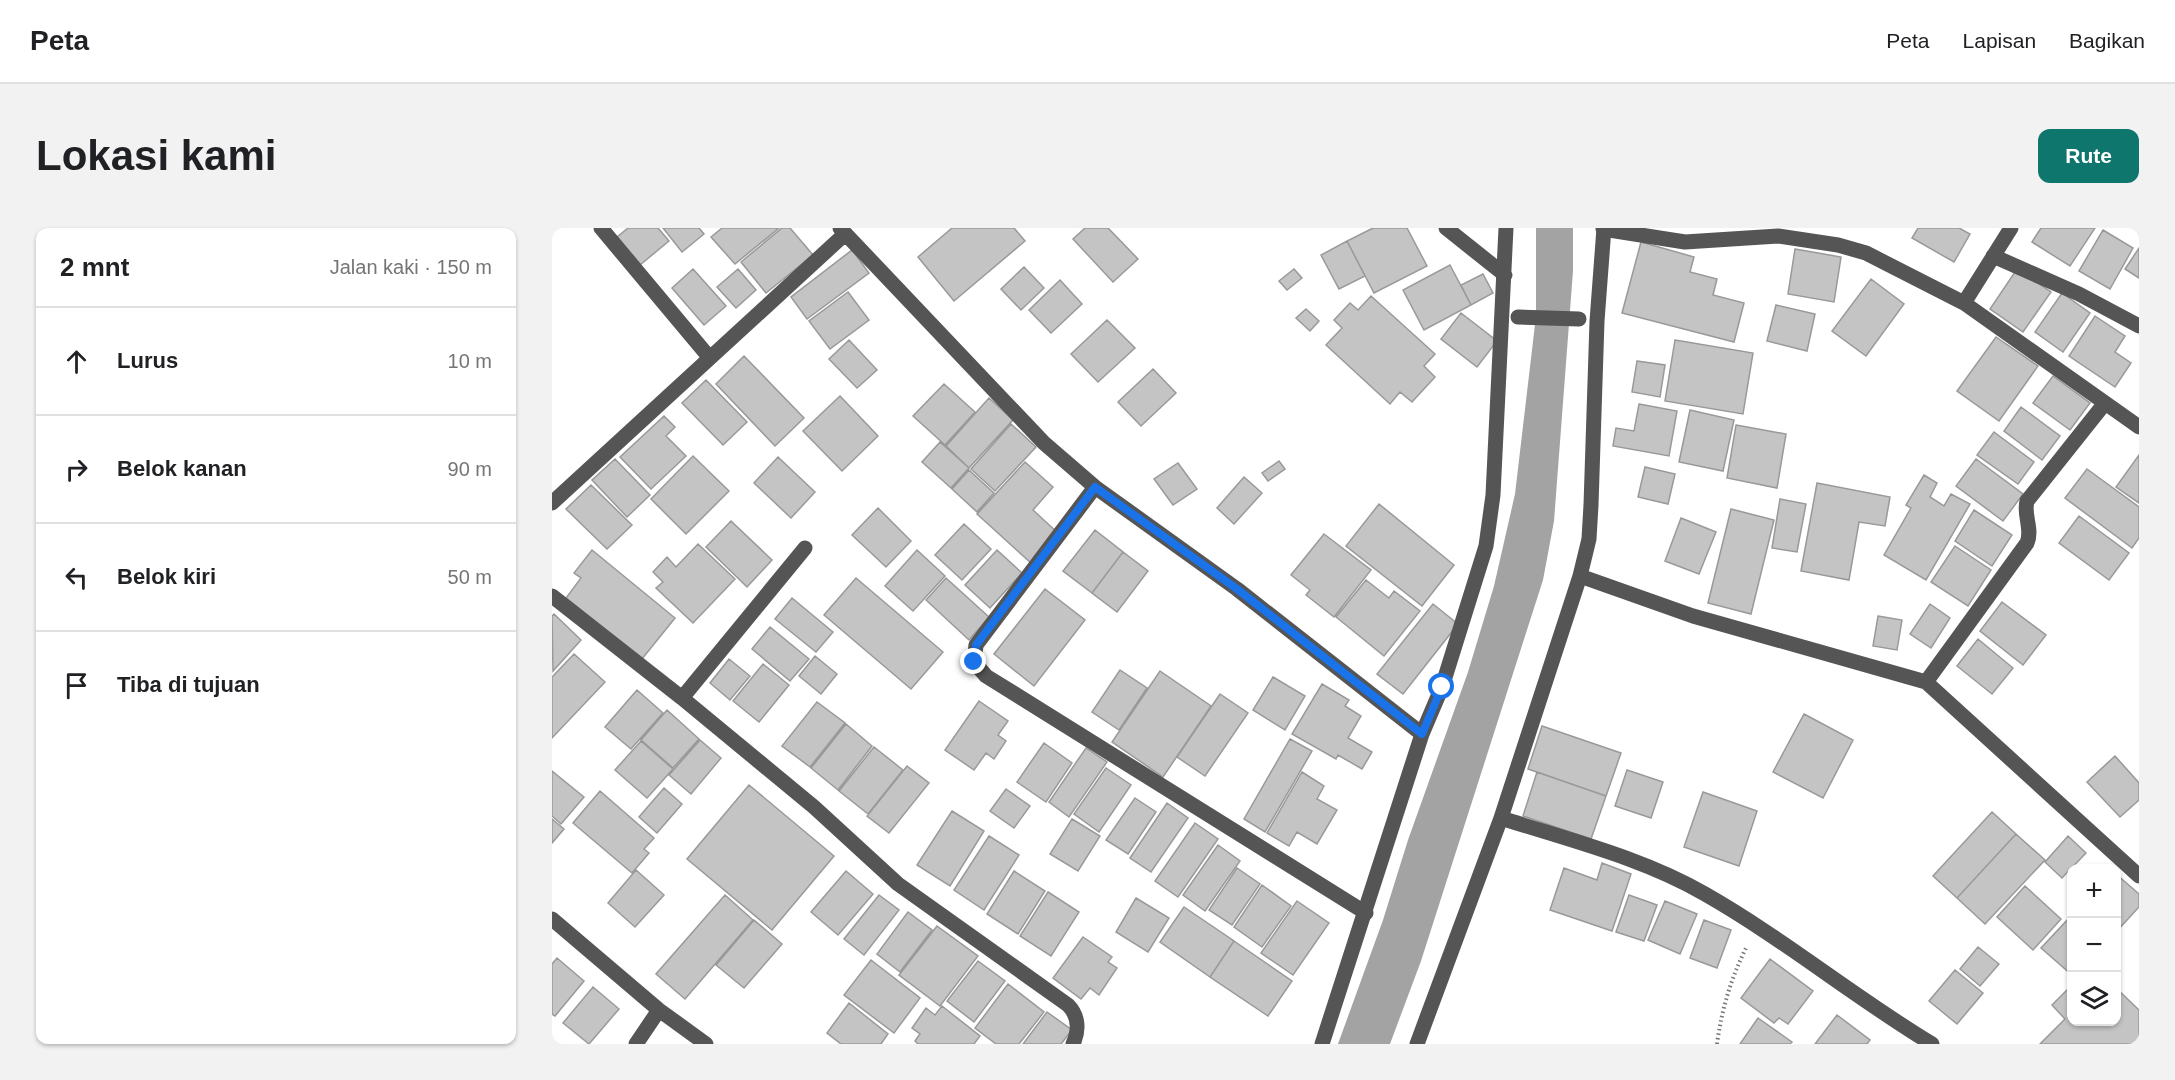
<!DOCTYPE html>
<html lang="id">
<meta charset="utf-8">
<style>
body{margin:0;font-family:Arial,sans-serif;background:#f2f2f2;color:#202124}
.controls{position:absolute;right:18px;bottom:18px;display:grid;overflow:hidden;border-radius:12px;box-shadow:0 2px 4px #0004}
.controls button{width:54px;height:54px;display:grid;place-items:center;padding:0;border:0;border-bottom:2px solid #e0e0e0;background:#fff;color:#202124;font:30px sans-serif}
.stop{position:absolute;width:18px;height:18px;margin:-14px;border:4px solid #1a73e8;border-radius:50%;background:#fff}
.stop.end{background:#1a73e8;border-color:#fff;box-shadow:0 2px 6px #0008}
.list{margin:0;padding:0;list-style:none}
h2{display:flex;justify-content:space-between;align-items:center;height:78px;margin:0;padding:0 24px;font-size:26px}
h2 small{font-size:20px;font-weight:400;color:#757577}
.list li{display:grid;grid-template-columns:39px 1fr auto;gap:18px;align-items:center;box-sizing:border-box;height:108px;padding:0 24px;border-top:2px solid #e0e0e0}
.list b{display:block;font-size:22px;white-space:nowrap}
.list em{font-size:20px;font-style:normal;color:#757577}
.icon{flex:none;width:33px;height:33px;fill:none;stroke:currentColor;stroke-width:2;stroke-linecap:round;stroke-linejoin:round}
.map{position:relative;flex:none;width:1587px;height:816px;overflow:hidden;border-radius:12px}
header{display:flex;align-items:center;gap:36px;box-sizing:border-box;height:84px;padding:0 30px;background:#fff;border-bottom:2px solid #e0e0e0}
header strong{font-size:28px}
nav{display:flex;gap:33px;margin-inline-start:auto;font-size:21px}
.intro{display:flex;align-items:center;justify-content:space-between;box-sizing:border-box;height:144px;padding:0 36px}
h1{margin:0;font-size:42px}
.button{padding:15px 27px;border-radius:12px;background:#0f766e;color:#fff;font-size:21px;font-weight:700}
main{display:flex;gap:36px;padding:0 36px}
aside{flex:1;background:#fff;border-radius:12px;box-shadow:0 2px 4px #0004}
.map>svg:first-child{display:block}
.water{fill:#a3a3a3}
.building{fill:#c4c4c4;stroke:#999;stroke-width:1.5}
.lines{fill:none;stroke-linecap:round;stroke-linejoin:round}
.path{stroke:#777;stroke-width:4;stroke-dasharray:1.5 3;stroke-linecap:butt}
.minor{stroke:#555;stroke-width:15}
.route{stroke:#1a73e8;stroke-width:8}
</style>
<header>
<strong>Peta</strong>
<nav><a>Peta</a><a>Lapisan</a><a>Bagikan</a></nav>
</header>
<div class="intro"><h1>Lokasi kami</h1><a class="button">Rute</a></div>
<main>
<aside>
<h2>2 mnt<small>Jalan kaki · 150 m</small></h2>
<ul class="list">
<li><svg class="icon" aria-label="ahead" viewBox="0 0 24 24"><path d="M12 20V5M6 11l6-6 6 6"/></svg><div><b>Lurus</b></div><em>10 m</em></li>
<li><svg class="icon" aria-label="right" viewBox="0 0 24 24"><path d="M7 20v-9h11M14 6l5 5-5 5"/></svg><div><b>Belok kanan</b></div><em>90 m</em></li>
<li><svg class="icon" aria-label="left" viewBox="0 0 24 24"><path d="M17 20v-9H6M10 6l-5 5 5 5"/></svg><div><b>Belok kiri</b></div><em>50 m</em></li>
<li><svg class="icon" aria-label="arrive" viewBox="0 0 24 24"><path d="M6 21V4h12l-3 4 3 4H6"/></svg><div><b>Tiba di tujuan</b></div></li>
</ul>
</aside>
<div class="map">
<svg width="1587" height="816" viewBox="0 0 1587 816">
<rect width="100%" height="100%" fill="#fff"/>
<path class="water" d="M984,0H1021V43L1002,293L991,352L869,733L838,816H786L831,692L856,612L916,444L942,358L963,266L984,88Z"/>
<path class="building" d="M76,0H106L117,13L88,37L65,9Z
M111,0H147L152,6L130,24Z
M170,0H227L183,36L159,9Z
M230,0H238L261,27L214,65L189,34Z
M400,0H462L473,13L402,73L366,29Z
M533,0H556L586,31L561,54L521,11Z
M821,0H855L875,38L822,65L795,13Z
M1366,0H1407L1418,6L1402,34L1360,10Z
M1489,0H1543L1518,38L1480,14Z
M1551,2L1581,20L1558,61L1527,43Z
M795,13L813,48L787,61L769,27Z
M1089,14L1142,29L1138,44L1165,51L1161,67L1192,75L1182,114L1070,85Z
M1587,20V50L1573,41Z
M1243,21L1289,29L1282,74L1236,66Z
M300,22L317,45L255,91L239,69Z
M898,37L919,77L872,102L851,62Z
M472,39L492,60L469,82L449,61Z
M141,41L174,78L152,97L120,60Z
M186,41L204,62L184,80L165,59Z
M742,41L750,50L735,62L727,53Z
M1465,41L1499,64L1471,104L1438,81Z
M931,46L941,65L919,77L909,57Z
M1319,51L1352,76L1314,128L1280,103Z
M508,52L530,76L499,105L477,82Z
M296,64L317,92L278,121L257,93Z
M1510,65L1538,85L1511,124L1483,104Z
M819,68L883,126L872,138L883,149L860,174L848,164L838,176L774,117L790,100L782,92L798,75L806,82Z
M1224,77L1263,86L1255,123L1215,113Z
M754,81L767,93L758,103L744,90Z
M909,85L945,113L925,139L889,111Z
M1543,88L1573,108L1563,124L1579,135L1563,159L1517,128Z
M555,92L583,120L546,154L519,126Z
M1444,109L1486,138L1447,193L1405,163Z
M297,112L325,142L305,160L277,131Z
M1123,112L1201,125L1191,186L1113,173Z
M192,128L252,190L223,218L164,156Z
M1085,133L1113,137L1108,169L1080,164Z
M601,141L624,165L589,198L566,174Z
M1501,148L1538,175L1518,202L1481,175Z
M154,152L195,194L171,217L130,175Z
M392,156L423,184L393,217L361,188Z
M288,168L326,208L290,243L251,203Z
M437,170L461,192L417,240L394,218Z
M1087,176L1125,183L1117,228L1061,218L1064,200L1082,203Z
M1469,179L1508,208L1490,232L1452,203Z
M1138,182L1182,192L1171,243L1127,234Z
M112,188L123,199L114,208L134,228L99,261L68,229Z
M459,196L484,219L443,263L419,241Z
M1184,197L1234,206L1225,260L1175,250Z
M1442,204L1482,234L1466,256L1425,227Z
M388,214L417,240L399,260L370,234Z
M1587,227V275L1564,259Z
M141,228L177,263L134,306L99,271Z
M226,229L263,264L239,290L202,255Z
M63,231L98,267L75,289L40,252Z
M1424,231L1471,266L1451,293L1404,258Z
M727,233L733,241L716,253L710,245Z
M473,234L501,259L481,282L507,306L480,336L425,286Z
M626,235L645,261L621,277L602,251Z
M1093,239L1123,246L1116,276L1086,269Z
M1535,241L1587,279V310L1580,320L1513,270Z
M417,242L442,265L425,284L400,261Z
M1372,247L1385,255L1378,269L1392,278L1399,266L1418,276L1374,352L1332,327L1359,280L1354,277Z
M692,249L710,265L682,296L665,280Z
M1265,255L1338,269L1333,298L1307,294L1297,352L1249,343Z
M39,257L80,297L55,321L14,281Z
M1228,271L1254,276L1245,324L1220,320Z
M827,276L902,337L870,378L794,318Z
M326,280L359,313L334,339L300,307Z
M1179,281L1222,292L1199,386L1156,375Z
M1422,282L1460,307L1440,338L1403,313Z
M1527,288L1577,325L1557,352L1507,315Z
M1129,290L1164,304L1147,346L1113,333Z
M179,293L220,332L195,359L154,319Z
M412,296L439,321L410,352L383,327Z
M543,302L571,324L540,365L511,343Z
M772,306L819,342L782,389L754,367L758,362L739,347Z
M146,316L183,351L141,395L104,360L111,354L101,344L115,329L124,339Z
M1403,318L1439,342L1416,378L1379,354Z
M40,322L123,390L90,431L14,370L29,350L22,345Z
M365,322L393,348L361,383L333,358Z
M445,322L470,345L438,380L413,357Z
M571,324L596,343L565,384L540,365Z
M304,350L391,424L359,461L272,387Z
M394,350L437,389L417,412L374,372Z
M814,352L837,370L842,363L868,383L832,428L784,389Z
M493,361L533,392L482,458L442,426Z
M240,370L281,404L264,424L223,391Z
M1450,374L1494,407L1471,437L1428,403Z
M881,376L906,396L851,466L825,446Z
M1378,376L1398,390L1379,420L1358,406Z
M2,386L29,412L1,443L0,388Z
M1326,388L1350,392L1345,422L1321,418Z
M218,399L257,431L238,453L200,421Z
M1426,411L1461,440L1440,466L1405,438Z
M22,426L53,454L0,510V449Z
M263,428L285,446L269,466L247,448Z
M177,431L198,448L178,472L158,455Z
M211,436L237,457L207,494L181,473Z
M568,442L595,460L567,502L540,484Z
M608,443L659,478L611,549L560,514Z
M721,449L753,468L733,502L701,482Z
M770,456L797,472L793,478L809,488L796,510L820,524L810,541L786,527L784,531L740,506Z
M85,462L111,485L79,521L53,499Z
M668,466L696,485L653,548L625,529Z
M427,473L456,493L446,507L454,513L442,531L434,525L422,542L393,522Z
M265,474L293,495L258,539L230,518Z
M115,482L147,511L121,540L89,512Z
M1252,486L1301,512L1271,570L1221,544Z
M294,496L320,518L286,562L259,540Z
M990,498L1069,525L1054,568L976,541Z
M738,511L760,523L713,604L692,591Z
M148,512L169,530L139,566L117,547Z
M89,513L121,541L95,570L63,542Z
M492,515L520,535L494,574L465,554Z
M322,519L351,542L316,586L287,563Z
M534,520L555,534L517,589L497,574Z
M1563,528L1587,555V572L1568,589L1535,554Z
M355,538L377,555L337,605L315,588Z
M554,540L579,557L547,604L522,586Z
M1075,542L1111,554L1099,590L1063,578Z
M0,543L32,569L9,596L0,588Z
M750,544L772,558L765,571L785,582L765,616L745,604L737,618L715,605Z
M985,544L1054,568L1039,611L971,588Z
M197,557L282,628L220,702L135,631Z
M112,560L130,576L105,605L87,589Z
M454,561L478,578L462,600L438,583Z
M48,563L102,610L92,621L97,625L80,645L21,595Z
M1151,564L1205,583L1187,638L1132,619Z
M583,570L604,584L576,626L554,612Z
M615,575L636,590L599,644L578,630Z
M400,583L432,603L398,658L365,637Z
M1440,584L1464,606L1405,670L1381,648Z
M0,591L12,601L0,615Z
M520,591L548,608L526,643L498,626Z
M643,595L666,611L626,669L603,653Z
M1464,606L1493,632L1433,696L1405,670Z
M437,608L467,627L432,682L402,662Z
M1516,608L1534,625L1510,650L1493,634Z
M666,617L688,633L653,683L631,667Z
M1050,635L1079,646L1060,703L998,682L1012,640L1045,652Z
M685,640L708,656L680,697L657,682Z
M84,642L112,667L83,699L56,675Z
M294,643L321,666L286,707L259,684Z
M462,643L493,663L466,706L435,686Z
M1564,646L1587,666V679L1564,704Z
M710,657L739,678L710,719L682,699Z
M1473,658L1509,691L1481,722L1445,689Z
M496,664L527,684L499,728L468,708Z
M173,667L201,692L133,771L104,746Z
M327,667L347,682L312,727L292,711Z
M1077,667L1105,677L1092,713L1064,704Z
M584,670L617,690L596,724L564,704Z
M745,673L777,695L741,747L709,725Z
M1113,673L1145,686L1128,726L1096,712Z
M632,679L682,713L658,749L608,714Z
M356,684L380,702L348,744L325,726Z
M1520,687V747L1489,720Z
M202,692L230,716L192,760L164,737Z
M1152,692L1179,702L1165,740L1138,730Z
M385,698L426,728L388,778L347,747Z
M531,709L560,729L556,734L565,740L547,767L538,760L529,771L501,750Z
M682,713L740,753L716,788L658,749Z
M1426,719L1447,736L1428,758L1408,741Z
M5,730L32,753L3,788L0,786V736Z
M1218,731L1261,763L1236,796L1227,790L1222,795L1189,770Z
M319,732L368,770L342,805L292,767Z
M426,733L453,753L422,794L395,773Z
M1403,742L1431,765L1405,796L1377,773Z
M456,756L492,784L467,816H444L423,800Z
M1520,757V794H1564V760L1587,782V816H1488L1513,791L1500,777Z
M41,759L67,781L37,816L11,795Z
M297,775L336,806L329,816H289L275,805Z
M390,778L428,808L422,816H366L363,813L368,806L360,800L374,780L383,787Z
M495,784L520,802L509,816H471Z
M1285,787L1318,812L1315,816H1263Z
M1206,790L1240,814L1238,816H1188Z"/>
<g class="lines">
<path class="path" d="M1165,816C1170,780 1179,750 1195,718"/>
<path class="minor" d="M49,0L157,129
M288,0L492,215L543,259L685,361L870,506
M894,0L953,47
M1051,1L1133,14L1226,8L1286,17L1314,25L1412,75L1587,199
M1441,28L1527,66L1587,98
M1412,75L1459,0
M966,89L1027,91
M543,259L424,417L422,434L434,448L814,685
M0,275L293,6
M1028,348L1141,388L1374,454L1587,648
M0,368L130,470L262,579L346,656L516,777C527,788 527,803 521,816
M1374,454L1475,315C1481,301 1471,287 1475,273L1553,175
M130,470L253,320
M949,590C1017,612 1091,630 1153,666C1232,711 1302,769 1380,816
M0,691L107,782L154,816
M84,816L107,782
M770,816L870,506L890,459L934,318L941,267L954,0
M865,816L949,590L1028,348L1037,311L1039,277L1045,93L1052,0"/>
</g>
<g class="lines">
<path class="route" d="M422,434L424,417L543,259L685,361L870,506L890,459"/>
</g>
</svg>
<div class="controls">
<button>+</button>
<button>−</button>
<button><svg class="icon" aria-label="layers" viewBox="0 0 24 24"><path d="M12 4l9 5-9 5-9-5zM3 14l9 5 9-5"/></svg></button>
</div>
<div class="stop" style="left:890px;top:459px"></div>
<div class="stop end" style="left:422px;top:434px"></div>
</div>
</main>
